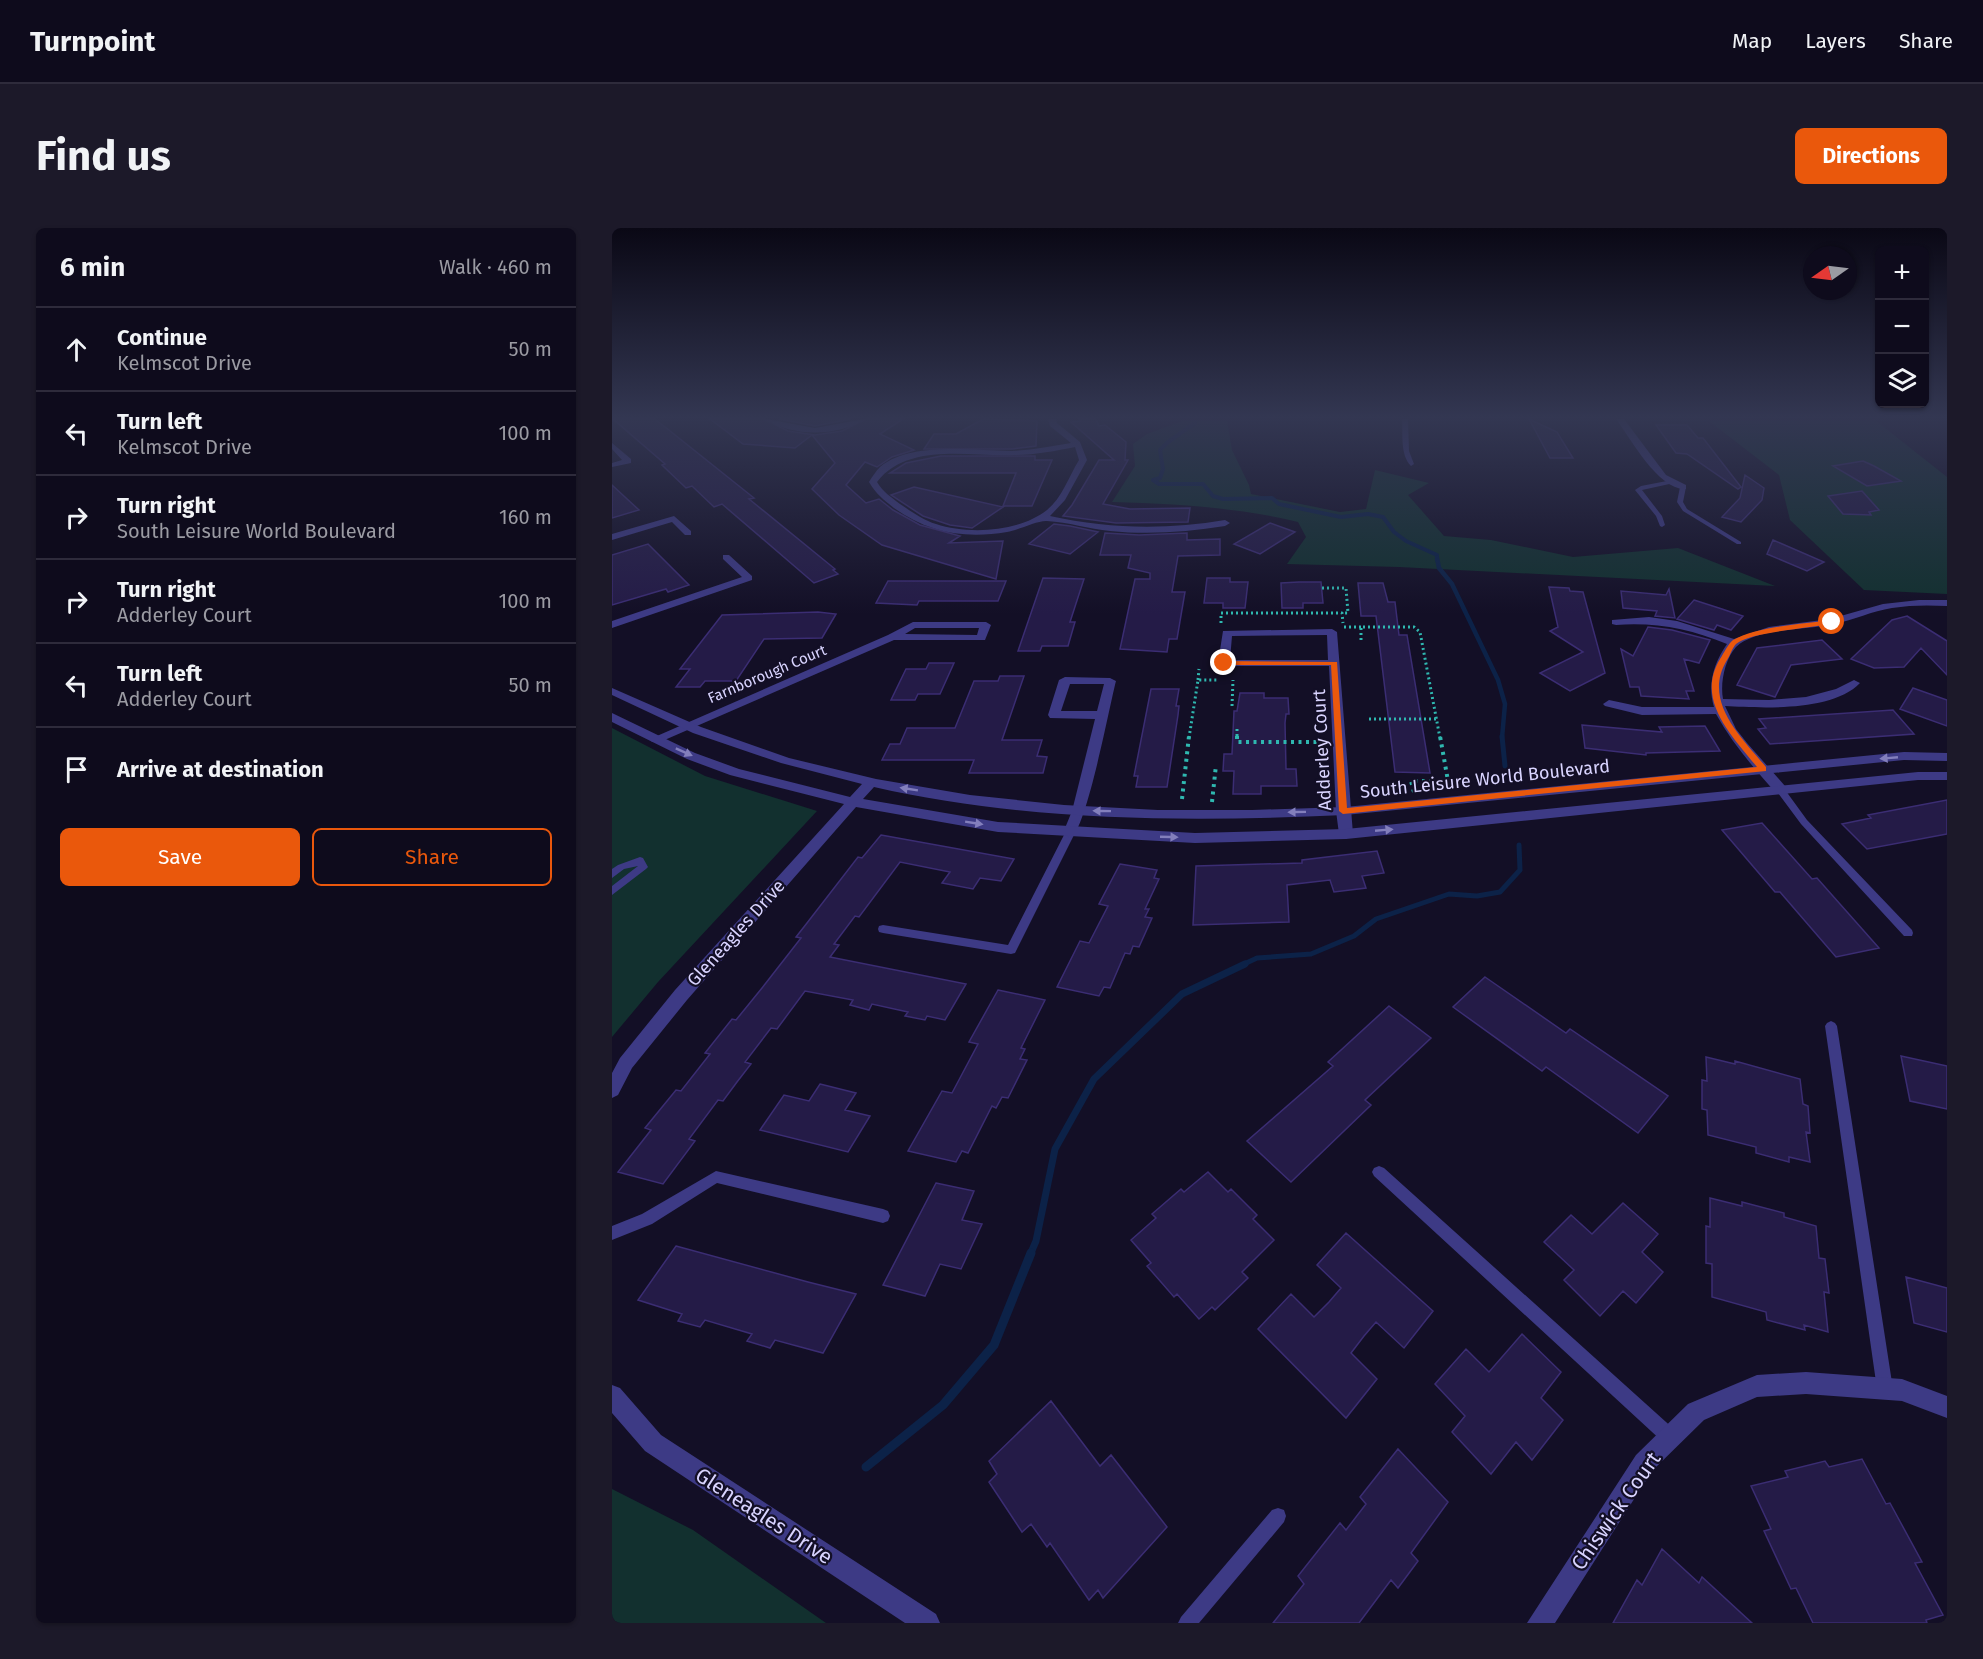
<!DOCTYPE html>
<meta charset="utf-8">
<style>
body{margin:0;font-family:"Fira Sans",sans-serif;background:#1c1929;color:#f1f3f6}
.controls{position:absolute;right:18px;top:18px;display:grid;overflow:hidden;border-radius:9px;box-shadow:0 2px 4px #0004}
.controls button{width:54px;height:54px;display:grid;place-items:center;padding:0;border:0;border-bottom:2px solid #2e2b3b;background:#0e0b1c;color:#f1f3f6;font:30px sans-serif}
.compass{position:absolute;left:1191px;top:18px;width:54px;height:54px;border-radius:50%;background:#0e0b1c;box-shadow:0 2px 4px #0004;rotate:256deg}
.stop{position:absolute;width:18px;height:18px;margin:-14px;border:4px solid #ea580c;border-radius:50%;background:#fff}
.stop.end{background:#ea580c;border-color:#fff;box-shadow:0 2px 6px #0008}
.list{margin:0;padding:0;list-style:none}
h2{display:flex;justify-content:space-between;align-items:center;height:78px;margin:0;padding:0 24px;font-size:26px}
h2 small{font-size:20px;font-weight:400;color:#9b9ba3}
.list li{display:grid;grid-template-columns:39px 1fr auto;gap:18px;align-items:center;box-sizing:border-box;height:84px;padding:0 24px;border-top:2px solid #2e2b3b}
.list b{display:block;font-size:22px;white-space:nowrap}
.list p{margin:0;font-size:20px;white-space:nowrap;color:#9b9ba3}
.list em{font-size:20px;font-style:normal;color:#9b9ba3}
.actions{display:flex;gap:12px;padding:18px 24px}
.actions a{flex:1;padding:14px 0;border:2px solid #ea580c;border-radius:9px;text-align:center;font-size:21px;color:#ea580c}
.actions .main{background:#ea580c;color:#fff}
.icon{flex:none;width:33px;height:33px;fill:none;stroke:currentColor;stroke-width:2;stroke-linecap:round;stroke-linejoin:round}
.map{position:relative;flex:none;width:1335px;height:1395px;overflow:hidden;border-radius:9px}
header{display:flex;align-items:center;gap:36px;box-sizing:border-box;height:84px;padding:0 30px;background:#0e0b1c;border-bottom:2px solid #2e2b3b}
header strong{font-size:28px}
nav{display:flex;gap:33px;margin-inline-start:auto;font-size:21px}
.intro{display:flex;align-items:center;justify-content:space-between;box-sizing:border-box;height:144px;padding:0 36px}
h1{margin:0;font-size:42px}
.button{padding:15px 27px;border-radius:9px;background:#ea580c;color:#fff;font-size:21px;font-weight:700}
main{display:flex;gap:36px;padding:0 36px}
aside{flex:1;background:#0e0b1c;border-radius:9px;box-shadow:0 2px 4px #0004}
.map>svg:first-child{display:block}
.green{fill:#12302f}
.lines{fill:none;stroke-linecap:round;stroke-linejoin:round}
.stream-far4{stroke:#0c2248;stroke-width:4}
.stream-far3{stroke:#0c2248;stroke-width:4.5}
.stream-far2{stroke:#0c2248;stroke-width:5}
.stream-far1{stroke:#0c2248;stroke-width:7}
.stream{stroke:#0c2248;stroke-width:9}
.building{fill:#241b47;stroke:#3b2d73;stroke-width:1.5}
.path-far1{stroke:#2fb8b0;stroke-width:3;stroke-dasharray:2 3;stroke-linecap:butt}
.path{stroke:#2fb8b0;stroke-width:4;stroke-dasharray:3 4.5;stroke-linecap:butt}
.service{fill:#3d3a85;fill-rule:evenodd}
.minor{fill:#3d3a85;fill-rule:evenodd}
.tertiary{fill:#3d3a85;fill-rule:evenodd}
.oneway{fill:#837fbc}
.route{fill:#ea580c}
.labels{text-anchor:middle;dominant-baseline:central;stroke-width:4.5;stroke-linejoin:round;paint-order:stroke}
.far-street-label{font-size:15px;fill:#d9d4ff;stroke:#130f26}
.street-label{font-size:18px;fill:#d9d4ff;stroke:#130f26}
.near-street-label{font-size:21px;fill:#d9d4ff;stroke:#130f26}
</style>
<header>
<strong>Turnpoint</strong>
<nav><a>Map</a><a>Layers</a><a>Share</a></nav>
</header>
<div class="intro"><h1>Find us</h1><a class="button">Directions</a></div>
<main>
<aside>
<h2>6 min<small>Walk · 460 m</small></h2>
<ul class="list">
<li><svg class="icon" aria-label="ahead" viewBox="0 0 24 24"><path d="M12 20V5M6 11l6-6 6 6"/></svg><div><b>Continue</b><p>Kelmscot Drive</p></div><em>50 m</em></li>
<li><svg class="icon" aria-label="left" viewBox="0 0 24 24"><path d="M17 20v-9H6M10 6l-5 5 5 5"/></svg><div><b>Turn left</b><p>Kelmscot Drive</p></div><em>100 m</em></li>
<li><svg class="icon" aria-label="right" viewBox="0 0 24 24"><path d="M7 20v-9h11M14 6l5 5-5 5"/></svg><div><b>Turn right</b><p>South Leisure World Boulevard</p></div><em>160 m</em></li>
<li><svg class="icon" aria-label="right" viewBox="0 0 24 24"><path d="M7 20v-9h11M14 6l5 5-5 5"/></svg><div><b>Turn right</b><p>Adderley Court</p></div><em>100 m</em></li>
<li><svg class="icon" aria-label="left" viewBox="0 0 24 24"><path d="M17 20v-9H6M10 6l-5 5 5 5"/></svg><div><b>Turn left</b><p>Adderley Court</p></div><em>50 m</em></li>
<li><svg class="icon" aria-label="arrive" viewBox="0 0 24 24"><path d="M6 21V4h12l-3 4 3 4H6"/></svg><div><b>Arrive at destination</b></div></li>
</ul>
<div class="actions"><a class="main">Save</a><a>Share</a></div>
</aside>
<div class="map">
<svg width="1335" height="1395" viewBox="0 0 1335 1395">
<rect width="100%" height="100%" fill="#130f26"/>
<path class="green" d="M573,192L615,193L620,222L637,257L639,266L728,284L754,281L763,242L817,255L796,267L832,308L879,312L961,329L1066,320L1163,358L787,339L675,336L694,309L686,294C624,279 564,276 500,274L523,238L521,216L535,206Z
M1263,192L1335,249V366L1252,362L1178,292L1167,247L1097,193Z
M0,500L93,548L205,583L46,754L0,809Z
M0,1261L81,1302L214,1395H0Z"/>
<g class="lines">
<path class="stream-far4" d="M583,195L556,214L548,222L551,241L548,250L541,252L547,256H591L601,268L611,271L660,270L667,276L729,289L756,286L771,289L782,304L794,313L825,327V332"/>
<path class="stream-far3" d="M825,330L827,340L840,356L886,452L893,476L890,510"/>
<path class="stream-far2" d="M890,508L893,538
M630,737L645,730L699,726L742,708L764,691L837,666L865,668L888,664L908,642L907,617"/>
<path class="stream-far1" d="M418,1027L424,1013L443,921L482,851L570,766L633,736"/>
<path class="stream" d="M254,1239L331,1177L382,1117L419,1025"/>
</g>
<path class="building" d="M1,191H43L142,270L137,271L223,341L221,342L226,346L202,355L110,276L102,279L80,258L74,260L50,237L53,236Z
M98,191H152L176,203L203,207L230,203L254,191H291L268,206L302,222L280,229L265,239L253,234L234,257L254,275L267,271L281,282L308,297L348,308L337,315L391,313L384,351L270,317L227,287L200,261L223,235L200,207L183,220L131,216Z
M167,191H239L203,198Z
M371,191L425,193L424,218L400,221H312L322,206H344Z
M467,191H484L487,198L493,197L514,214L513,232H516L491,276L518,281L578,280L576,294L504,295L451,288L460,277L487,232H502L459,194L468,193Z
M917,191L945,204L961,230H938Z
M1044,197H1075L1086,210H1091L1129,259L1126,261L1075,226L1064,225Z
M329,228H423V232H440L420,278H391L404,245H278L294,235Z
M1251,233L1262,238L1289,253L1255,258L1221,238Z
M1133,247L1152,260L1150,272L1129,294L1110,289L1128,270Z
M0,257L27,282L0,290Z
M302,259L391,279L360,300L338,297L311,288L279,267Z
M1250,263L1267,282L1257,284L1259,287L1231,286L1216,268Z
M658,295L683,304L648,326L622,316Z
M442,296L458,298L486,304L458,326L417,316Z
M493,305L527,307L575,305V312L608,311V327L566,328L560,364H573L565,411H557L555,424L508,421L523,351H538V345L516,340L519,327H488Z
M1161,312L1212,334L1195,343L1155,326Z
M36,316L77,357L56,364L54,361L0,377V327Z
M431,350L472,351L458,394H463L456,418H430L428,423H406Z
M595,350H618V354H636L633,380H611V375H592Z
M276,353H394L386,373H307L305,377L264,375Z
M687,354H709L711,375H691V380H670L669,355Z
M746,355H771L776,374H783L787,407H795L818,545L783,544L764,388H749Z
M937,359L957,360L958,363L971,364L993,445L958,463L928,445L971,424L938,403L946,399Z
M1057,361L1063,390L1043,388L1045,383L1011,380L1009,363L1054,367Z
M1082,372L1110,381L1131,388L1119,402L1105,397L1102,402L1065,391Z
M206,384L224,386L210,410L152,411L124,453H93L88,459H64L78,441H68L110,387Z
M1295,388L1335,413V447L1309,420L1292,439L1262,440L1239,431L1280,392Z
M1036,399L1060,402L1098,412L1087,435L1072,431L1082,463H1074L1077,471L1029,468L1027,459H1018L1009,421L1021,428Z
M1210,412L1230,431L1179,437L1163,469L1125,457L1145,420Z
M317,435H342L328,466H306L303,472H279L294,441H314Z
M388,448H412L390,512H430L425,528L435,529L431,545H357L362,532H270L278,516H288L295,500H343L362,453H386Z
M1301,460L1335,472V498L1288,481Z
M539,461H567L564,478H567L566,487L555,559H524L526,548H522Z
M628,465H652V470H676L677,486H674L673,495L674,541H684L685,558H649V566H621L622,543H611L612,526H620L622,483H625Z
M1281,482L1302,506L1158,516L1146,501L1154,500L1147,491Z
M970,497L1050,504L1047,499L1093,498L1108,523L1034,525V527L973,520Z
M1335,572V606L1255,621L1230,596L1259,590L1256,587Z
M1150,595L1200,651L1205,650L1267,720L1224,729L1168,664H1163L1110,602Z
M269,607L402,631L389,653L368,650L361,661L330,655L338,644L288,634L247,689L243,688L222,716L227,717L218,729L354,756L333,792L315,788L313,792L293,788L296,784L260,776L257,782L238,777L241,772L193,763L165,801L159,800L133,834L139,836L125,854L111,873L106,872L77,911L83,913L51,956L6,944L39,902L33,900L64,862L69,863L98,826L93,825L120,791L124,792L150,760L189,710L184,709L195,695L246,629L250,630Z
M765,623L772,645L750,648L754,660L722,664L718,652L675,657L677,694L581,697L584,638L690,635V632Z
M508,636L545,642L542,650L547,651L533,681H537L533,689L540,690L527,719L521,718L518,726L513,725L498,760L492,759L487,768L445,759L468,713L477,715L496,678L487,676Z
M873,749L954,805L958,801L1056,868L1026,905L934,839L930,843L841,779Z
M386,762L433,772L409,820L413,821L408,831L415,832L396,870L390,869L384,880L380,878L356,925L350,923L344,934L296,923L330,863L340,865L366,816L357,814Z
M777,778L819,810L753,872L759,877L679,954L635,913L721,838L716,834Z
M1289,828L1335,838V881L1298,873Z
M1094,829L1123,836V833L1188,851L1191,876L1196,878L1198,905L1194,904L1198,934L1177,929V934L1144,925V919L1096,907L1095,882L1090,881V852L1095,853Z
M208,856L244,865L233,882L258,888L236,924L148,902L172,867L197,873Z
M596,944L616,964L619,961L645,987L641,991L662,1012L630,1044L636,1050L603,1082L600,1079L587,1091L565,1066L562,1069L535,1038L539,1035L519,1012L544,990L540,986L569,961L572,964Z
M324,955L362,963L350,992L370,996L349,1041L328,1036L313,1068L271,1057Z
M1098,970L1130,978V974L1172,985V989L1204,998L1207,1030L1213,1031L1217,1065L1212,1064L1216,1104L1192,1097L1193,1102L1155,1092L1154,1084L1100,1069V1036L1094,1035V998L1098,999Z
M1011,975L1046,1006L1030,1024L1051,1044L1024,1075L1011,1063L988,1088L952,1052L962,1042L932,1014L959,987L980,1006Z
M734,1005L821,1083L792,1120L764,1094L752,1108L739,1125L765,1151L734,1190L646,1101L679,1066L702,1089L717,1074L729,1060L705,1037Z
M64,1018L196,1054L244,1066L211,1125L163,1112L158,1120L135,1113L140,1106L93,1092L88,1099L66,1093L70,1086L26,1072Z
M1294,1049L1335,1060V1104L1302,1095Z
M910,1106L949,1144L929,1170L951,1192L920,1232L904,1214L879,1246L840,1204L853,1188L823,1156L854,1121L877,1144Z
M439,1173L488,1238L499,1227L555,1299L491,1370L486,1362L477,1372L438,1315L435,1319L419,1296L410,1304L377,1254L385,1246L377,1233Z
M786,1221L836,1274L799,1325L806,1333L786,1360L779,1352L747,1395H661L692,1356L686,1348L728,1295L734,1302L754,1276L748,1269Z
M1250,1231L1274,1276L1278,1275L1310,1334L1303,1335L1331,1387L1314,1392L1315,1395H1201L1184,1360L1179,1361L1152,1303L1159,1301L1139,1258L1176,1249L1173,1243L1213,1233L1217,1239Z
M1050,1321L1087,1355L1090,1349L1140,1395H1001L1025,1352L1030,1357Z"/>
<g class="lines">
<path class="path-far1" d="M710,360H734L736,385H730
M609,395V385H730L731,395
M732,399H749
M749,412V399H802L808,404L828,510
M586,452L587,441
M620,478L621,452
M757,491H824
M625,501V510
M577,510L586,452H606"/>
<path class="path" d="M625,508V514H711
M802,564L799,553H836L828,508
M570,571L577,508
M600,574L604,537"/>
<path class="service" d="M790,191H796L797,223L802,236L799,238C788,227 791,206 790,191Z
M1060,252L1062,253V255L1030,262L1050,288L1053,297L1050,299L1048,298L1044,288L1023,262L1029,258Z
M1071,257L1074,259L1071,274L1075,281L1129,314V316H1125L1071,283L1065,274L1068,259Z
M1168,558L1171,559L1195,592L1300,702L1301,705L1300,708H1292L1189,596L1163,561Z
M458,602L463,605L403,725L399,726L271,705L267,704L266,701L267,698L271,697L396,717L453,605Z
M28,629L31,630L36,639L34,641L0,667V658L26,638L12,641L0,650V641L6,637Z
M1219,793L1223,795L1225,798L1281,1161L1278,1166L1273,1169L1268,1166L1265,1161L1213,798L1215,795Z
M767,938L772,940L1064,1203L1066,1209L1064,1215L1058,1217L1052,1215L762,948L760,944L762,940Z
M104,943L271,981L276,983L278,988L276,993L271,995L105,955L40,996L0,1012V998L30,986Z
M666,1280L672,1282L674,1288L672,1294L587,1395H566L569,1389L660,1282Z"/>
<path class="minor" d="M154,191L203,200L252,191C227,209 179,209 154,191Z
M436,191H444L445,195L468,214L475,232L453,272L438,288C497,301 554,302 613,292L618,295L613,298C575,304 537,307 498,303C477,301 456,294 435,293C426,292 407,302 395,304C353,311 317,305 282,280C272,272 264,266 257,254C260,249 264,243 268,239C299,213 362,223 400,223C420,222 440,218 459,215L438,198ZM463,219L467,232C457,248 450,270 435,282C407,304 357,307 324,296C311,292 300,284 288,276C279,269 271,264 265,254C296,214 358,229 402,227C423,227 443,223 463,219Z
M1004,191H1012L1054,247L1074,257V261C1047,263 1019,211 1004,191Z
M0,215L19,231V235L0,239V235L10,232L0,221Z
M62,288L79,303V307H73L60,294L0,312V306Z
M111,327H117L140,348V352L0,400V393L130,349L111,331Z
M1307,372H1335V378C1317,377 1298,377 1280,380C1260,383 1242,392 1222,396C1196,402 1143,400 1124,419C1113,431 1108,455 1111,471L1157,472L1194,469L1224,461L1242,452L1248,455C1220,484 1150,480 1113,478L1124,501L1135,515L1173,558L1174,561L1173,564H1163C1141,539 1120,515 1104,486L1030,487L993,478L991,476L997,472L1030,479H1102C1095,456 1102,435 1115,416C1078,401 1044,394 1004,397L1000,396V392L1037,389L1065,393L1122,411L1157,399L1218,391L1271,376Z
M374,394L379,397L373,412H282L48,514H40L38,511L276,407L301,394ZM303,400H367L365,407L293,406Z
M720,401L725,404L741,606L734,611L727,606L724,583L717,438H612L606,435L611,403ZM715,407L716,432H618L620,408Z
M453,449L498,450L504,453C498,475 474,605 458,610L451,605L460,583L483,491L438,490L436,487L447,452ZM458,456H492L485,483H449Z
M1194,1144L1290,1151L1335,1168V1190L1290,1173L1194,1166L1145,1169L1092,1192L1040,1243L943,1395H915L1024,1227L1076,1176L1145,1147Z"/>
<path class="tertiary" d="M0,460L89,499L177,530L264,551L358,567L452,577L546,582H640L733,579L1292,524L1335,525V533L1292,532L733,587C576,594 416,594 262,559L251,571L386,594L583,605L734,601L1306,544H1335V552H1306L734,611L583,615L386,604L244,579L75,772L20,840L6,867L0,870V845L8,830L63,762L232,576L118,547L75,531L0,494V485L83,525L127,541L238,569L250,556L169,535L81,505L0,467Z
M0,1157L8,1160L49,1207L324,1386L328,1395H293L33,1223L0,1185Z"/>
</g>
<defs><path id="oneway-solid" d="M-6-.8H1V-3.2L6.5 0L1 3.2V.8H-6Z" transform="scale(1.5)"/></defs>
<g class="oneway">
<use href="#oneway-solid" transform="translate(72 524) rotate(24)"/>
<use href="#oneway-solid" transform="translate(1277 530) rotate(175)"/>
<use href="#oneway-solid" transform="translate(297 561) rotate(-171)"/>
<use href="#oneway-solid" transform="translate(490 583) rotate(-179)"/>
<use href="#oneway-solid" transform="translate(685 584) rotate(179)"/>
<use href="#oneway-solid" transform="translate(362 595) rotate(9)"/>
<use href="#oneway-solid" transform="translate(772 602) rotate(-5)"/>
<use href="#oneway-solid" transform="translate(557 609) rotate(2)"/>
</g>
<linearGradient id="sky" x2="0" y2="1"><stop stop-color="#0a0815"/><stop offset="0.49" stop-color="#333752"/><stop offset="1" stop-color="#333752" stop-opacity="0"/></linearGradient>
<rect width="1335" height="386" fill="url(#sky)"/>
<path class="route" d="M1220,392L1222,395C1201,400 1138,404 1124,416C1120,420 1118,428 1115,432C1090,473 1129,509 1154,539V543L731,586L727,583L719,437H612L609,435L612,433L725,434L735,580L1145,539C1120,508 1083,472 1108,431C1112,425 1116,416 1121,412C1145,398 1192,396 1220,392Z"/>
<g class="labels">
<g class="far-street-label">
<text transform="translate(155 446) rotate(-23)">Farnborough Court</text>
</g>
<g class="street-label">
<text transform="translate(710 522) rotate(-93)">Adderley Court</text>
<text transform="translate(873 551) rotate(-6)">South Leisure World Boulevard</text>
<text transform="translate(124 705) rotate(-48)">Gleneagles Drive</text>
</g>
<g class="near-street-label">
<text transform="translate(1004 1283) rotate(-55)">Chiswick Court</text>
<text transform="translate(152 1288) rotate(33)">Gleneagles Drive</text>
</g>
</g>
</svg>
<div class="controls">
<button>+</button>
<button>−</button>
<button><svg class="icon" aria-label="layers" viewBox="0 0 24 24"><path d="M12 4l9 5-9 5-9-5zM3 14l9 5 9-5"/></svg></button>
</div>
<svg class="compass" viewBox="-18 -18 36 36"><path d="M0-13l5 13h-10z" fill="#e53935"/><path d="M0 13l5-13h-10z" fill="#9b9ba3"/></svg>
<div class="stop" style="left:1220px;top:394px"></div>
<div class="stop end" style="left:612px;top:435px"></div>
</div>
</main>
